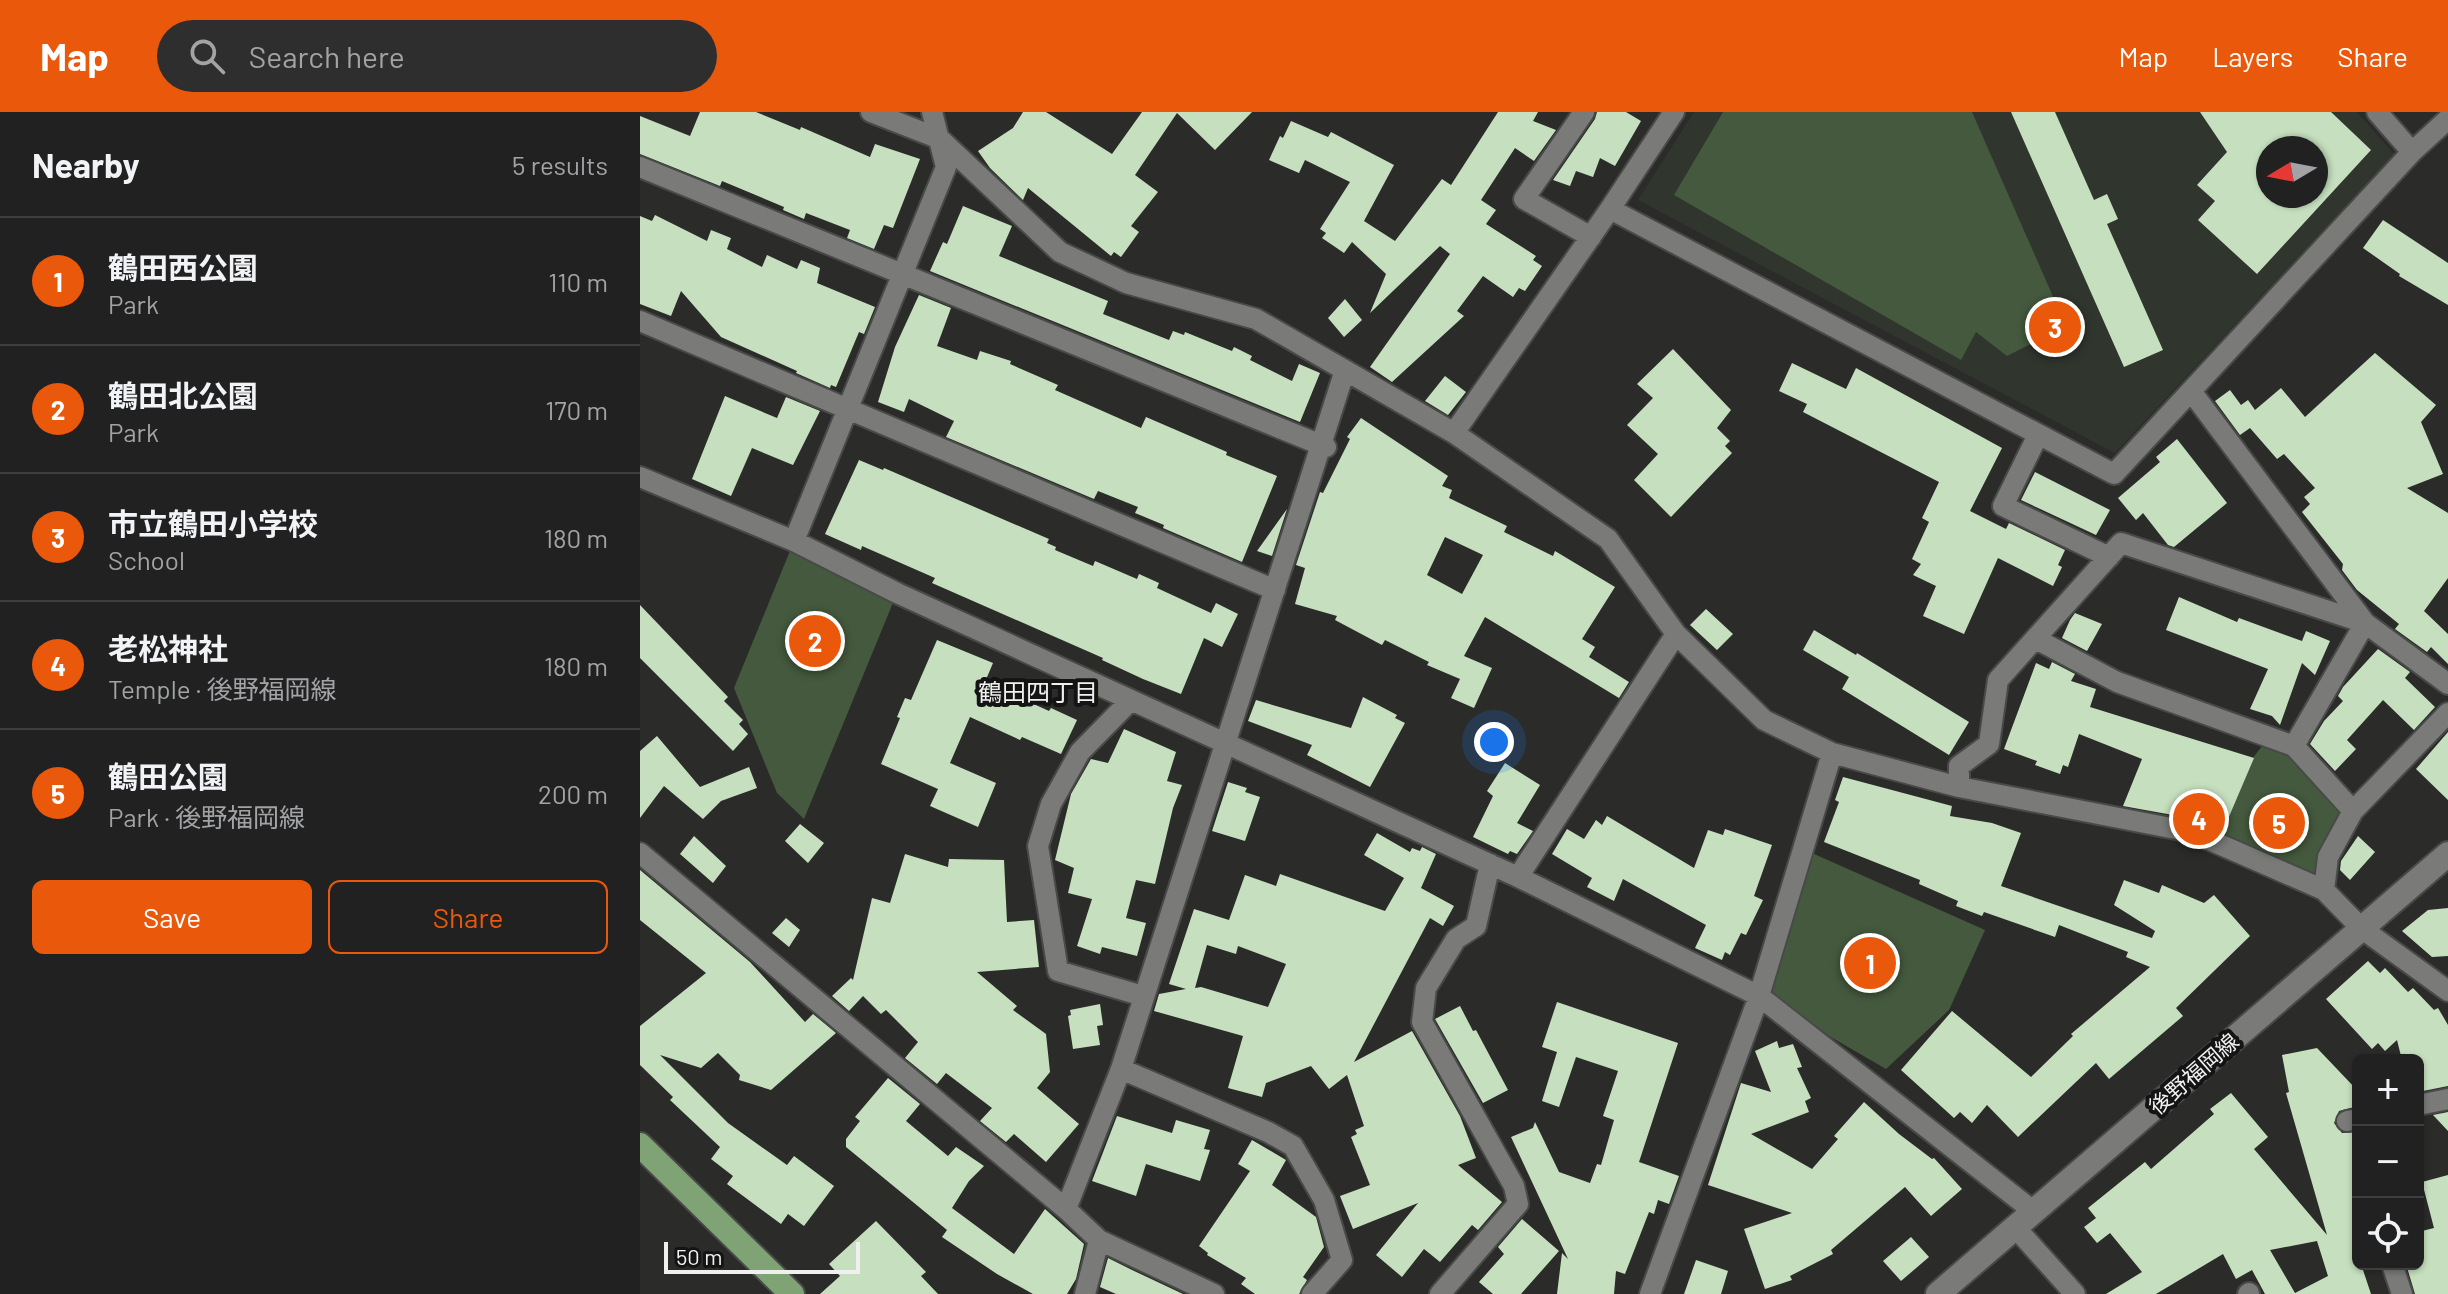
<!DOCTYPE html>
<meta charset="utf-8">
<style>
body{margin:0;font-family:Barlow,"Noto Sans JP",sans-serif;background:#2d2e2d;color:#f1f3f6}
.controls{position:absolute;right:24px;bottom:24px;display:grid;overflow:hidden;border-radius:12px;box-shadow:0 2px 6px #0004}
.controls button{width:72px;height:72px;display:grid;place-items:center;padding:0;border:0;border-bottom:2px solid #3d3e3e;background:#202120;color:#f1f3f6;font:40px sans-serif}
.compass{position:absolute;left:1616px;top:24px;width:72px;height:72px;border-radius:50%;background:#202120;box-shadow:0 2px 6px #0004;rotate:260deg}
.scale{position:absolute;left:24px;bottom:20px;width:196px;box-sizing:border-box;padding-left:8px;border:4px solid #f0f1ef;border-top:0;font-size:22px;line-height:28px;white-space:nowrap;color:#f0f1ef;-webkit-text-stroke:6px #141414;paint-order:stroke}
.you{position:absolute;left:854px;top:630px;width:28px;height:28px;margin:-20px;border:6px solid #fff;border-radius:50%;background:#1a73e8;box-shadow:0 0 0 12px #1a73e833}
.badge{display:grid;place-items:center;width:52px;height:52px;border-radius:50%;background:#ea580c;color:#fff;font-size:26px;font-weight:700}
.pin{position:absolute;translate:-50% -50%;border:4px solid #fff;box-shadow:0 2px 8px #0006}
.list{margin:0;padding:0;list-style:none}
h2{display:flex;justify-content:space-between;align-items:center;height:104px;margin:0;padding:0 32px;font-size:34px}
h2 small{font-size:26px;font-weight:400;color:#a2a3a5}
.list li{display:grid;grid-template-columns:52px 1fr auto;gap:24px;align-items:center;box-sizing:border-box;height:128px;padding:0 32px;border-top:2px solid #3d3e3e}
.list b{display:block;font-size:30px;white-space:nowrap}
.list p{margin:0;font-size:26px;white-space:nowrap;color:#a2a3a5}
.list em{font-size:26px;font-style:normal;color:#a2a3a5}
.actions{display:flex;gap:16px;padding:24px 32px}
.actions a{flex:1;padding:18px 0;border:2px solid #ea580c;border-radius:12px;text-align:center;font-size:28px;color:#ea580c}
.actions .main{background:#ea580c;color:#fff}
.icon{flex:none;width:44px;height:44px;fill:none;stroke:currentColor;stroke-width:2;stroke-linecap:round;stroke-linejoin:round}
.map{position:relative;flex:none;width:1808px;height:1182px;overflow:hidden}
header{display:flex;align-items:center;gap:48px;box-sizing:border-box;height:112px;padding:0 40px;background:#ea580c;color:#fff}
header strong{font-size:38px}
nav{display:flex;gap:44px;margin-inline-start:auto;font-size:28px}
.search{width:560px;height:72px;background:#2d2e2d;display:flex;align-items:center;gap:20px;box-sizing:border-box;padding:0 28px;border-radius:44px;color:#a2a3a5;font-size:30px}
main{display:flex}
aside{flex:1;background:#202120}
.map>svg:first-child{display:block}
.built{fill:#30352e;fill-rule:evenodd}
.green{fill:#44593d}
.building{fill:#c6e0bf;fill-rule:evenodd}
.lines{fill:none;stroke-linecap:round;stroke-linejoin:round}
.street-casing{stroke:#484a48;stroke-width:24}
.secondary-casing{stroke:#484a48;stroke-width:28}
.primary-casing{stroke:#484a48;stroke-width:28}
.street{stroke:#7a7b79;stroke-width:20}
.secondary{stroke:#7a7b79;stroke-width:24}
.primary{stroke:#7fa374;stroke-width:24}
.labels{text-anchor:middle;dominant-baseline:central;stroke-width:8;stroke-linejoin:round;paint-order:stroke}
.street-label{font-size:22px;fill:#f0f1ef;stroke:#141414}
.neighbourhood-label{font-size:24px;fill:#f0f1ef;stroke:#141414}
</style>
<header>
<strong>Map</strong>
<div class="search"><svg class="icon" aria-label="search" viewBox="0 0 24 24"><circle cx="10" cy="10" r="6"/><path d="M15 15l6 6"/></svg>Search here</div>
<nav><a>Map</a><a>Layers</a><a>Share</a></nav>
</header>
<main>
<aside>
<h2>Nearby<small>5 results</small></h2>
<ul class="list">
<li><span class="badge">1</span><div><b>鶴田西公園</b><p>Park</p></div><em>110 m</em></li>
<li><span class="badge">2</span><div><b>鶴田北公園</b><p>Park</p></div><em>170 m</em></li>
<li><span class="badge">3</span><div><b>市立鶴田小学校</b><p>School</p></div><em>180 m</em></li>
<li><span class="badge">4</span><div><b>老松神社</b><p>Temple · 後野福岡線</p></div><em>180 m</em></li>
<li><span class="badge">5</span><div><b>鶴田公園</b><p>Park · 後野福岡線</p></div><em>200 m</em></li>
</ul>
<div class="actions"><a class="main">Save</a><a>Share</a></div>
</aside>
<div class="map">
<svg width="1808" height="1182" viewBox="0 0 1808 1182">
<rect width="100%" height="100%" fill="#2b2c2a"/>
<path class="built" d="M1054,0H1717L1754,42L1475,341L998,88ZM1628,36H1676V84H1628Z"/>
<path class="green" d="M1083,0H1332L1426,214L1367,244L1336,220L1321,248L1034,83Z
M154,429L257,481L164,707L137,681L94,576Z
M1629,625L1713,699L1684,778L1567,724L1579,690Z
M1163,737L1345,818L1309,898L1246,957L1120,884Z"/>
<path class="building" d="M60,0H116L160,18L161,15L230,45L235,32L280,47L253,116L244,113L234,137L207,126L210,118L166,101L164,107L143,98L144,95L82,69L80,74L0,42V4L50,24Z
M383,0H406L472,42L502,0H612L575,38L537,1L495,63L518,80L491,114L499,120L481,145L474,140L471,144L388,76L383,88L350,56L338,39L373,16Z
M858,0H898L893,9L916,18L894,49L875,36L841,88L856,98L846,112L896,144L893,148L902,154L885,179L879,176L873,185L843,164L817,199L824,204L752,270L730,255L810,142L800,134L730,201L746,162L712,130L704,141L682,126L686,121L680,117L710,70L665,48L659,61L629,48L640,24L643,26L651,9L688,25L691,20L754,53L724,109L755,129L802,67L811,73Z
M957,0H986L1001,9L975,54L960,46L953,65L936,59L930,74L913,68L955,7Z
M1371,0H1415L1454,88L1467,82L1478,107L1467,112L1523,238L1484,255Z
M1560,0H1691L1731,38L1617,162L1558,108L1575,89L1557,73L1587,40ZM1628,36H1676V84H1628Z
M323,94L372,114L359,144L468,189L463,202L529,228L533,219L544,223L545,220L592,239L594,235L612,244L610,248L652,269L659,252L680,261L660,310L290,159L303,130L307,132Z
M15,103L67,129L71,118L91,126L87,137L122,155L127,143L157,157L161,148L180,156L177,171L235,195L224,222L219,220L196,275L191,273L190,276L156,261L157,259L81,225L41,179L31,204L0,192V104L12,109Z
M1743,108L1808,151V193L1759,164L1760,162L1723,136Z
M279,183L311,196L297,234L337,248L340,239L371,249L370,252L418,273L415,278L501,316L506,305L587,340L586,343L637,364L602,450L523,416L524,413L495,401L498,395L458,379L454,387L306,325L314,309L269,287L264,300L238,290L255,235Z
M705,187L722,208L704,225L688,206Z
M1033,237L1091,298L1077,316L1090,329L1085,334L1092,341L1031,405L994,368L1018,342L987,313L1013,286L997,272Z
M1735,241L1796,293L1781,310L1803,362L1767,376L1808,401V466L1784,499L1808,522V552L1791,535L1787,540L1755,517L1759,512L1717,478L1702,458L1703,452L1662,400L1670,392L1664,385L1675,376L1644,342L1637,347L1610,316L1600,323L1575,289L1590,278L1601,293L1608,288L1615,298L1641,276L1665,305Z
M1152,251L1206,277L1216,256L1362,336L1330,399L1366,417L1369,411L1425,438L1418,453L1422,455L1413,474L1358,446L1324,522L1283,504L1296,474L1273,463L1281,452L1272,447L1289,410L1282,406L1299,370L1163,300L1167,292L1139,279Z
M805,264L826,280L808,303L785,289Z
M85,284L137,306L146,285L180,299L153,353L112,336L91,384L52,367Z
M721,306L808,364L802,374L812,378L809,386L867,414L864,420L913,444L915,439L975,475L942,527L955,535L949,545L989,570L979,586L845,505L824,544L852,556L834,596L811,586L820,567L787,553L789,550L745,528L742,533L695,508L697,504L655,492L665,456L656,453L680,380L683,381L710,327L707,325ZM805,425L843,443L822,482L787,463Z
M1537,327L1587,391L1534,435L1528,433L1503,401L1496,408L1478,386L1520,350L1516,345Z
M219,348L243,358L244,356L409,427L407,431L416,435L415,438L453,454L455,449L497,467L499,462L519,471L517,476L571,501L576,491L598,502L582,535L564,526L541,582L503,567L462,548L463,546L292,471L295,466L222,434L221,438L185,422Z
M1395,360L1470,398L1456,423L1381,388Z
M647,397L632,444L617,439Z
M1539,485L1597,510L1599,506L1662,529L1666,519L1690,529L1675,563L1662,551L1640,613L1632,604L1610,597L1628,557L1526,518Z
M0,493L88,585L84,589L103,608L99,612L108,622L93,639L0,546Z
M1066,497L1093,522L1077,538L1050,513Z
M1435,501L1462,512L1447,539L1422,526L1430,508Z
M1174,518L1216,543L1217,541L1329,610L1309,643L1202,577L1209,565L1163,538Z
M297,528L353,551L345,570L409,599L411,596L437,608L421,642L382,625L380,628L330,605L310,651L356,671L338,715L290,694L298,677L241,652L260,606L257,605L265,586L271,588Z
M1738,537L1770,560L1765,566L1795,595L1774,618L1743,588L1707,628L1716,637L1695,659L1670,632L1684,609L1703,589L1698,584L1703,575Z
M1412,550L1435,562L1431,569L1456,577L1450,595L1614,646L1588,707L1575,701L1570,714L1544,705L1483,694L1502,647L1439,622L1428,655L1423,653L1420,662L1395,653L1397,649L1364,637L1396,551L1409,557Z
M723,585L757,603L755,606L765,611L730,675L667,643L672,633L608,609L616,588L711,616Z
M484,617L536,640L527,669L542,673L533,696L515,772L496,768L486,806L506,811L497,844L462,835L460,842L437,834L452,787L428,781L434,756L415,748L431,682L451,647L468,651Z
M1808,620V688L1776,657Z
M17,624L60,675L109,655L117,676L81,689L63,707L24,674L0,706V639Z
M865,651L900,673L877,711L893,719L877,742L870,739L868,742L833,725L853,684L847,679Z
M1203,665L1312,694L1310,704L1352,711L1381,721L1361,774L1512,826L1515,819L1474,793L1484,768L1519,781L1522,773L1564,791L1574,783L1610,824L1536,896L1543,904L1469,967L1456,951L1378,1025L1347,993L1332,1011L1320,1000L1314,1006L1261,958L1312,899L1391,965L1433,924L1431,922L1510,855L1486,845L1488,840L1419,813L1415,825L1344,800L1342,804L1316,794L1318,789L1279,772L1280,768L1184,730L1199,690L1195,688Z
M588,670L607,676L605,680L620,685L605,729L572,719Z
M967,704L1054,756L1068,718L1083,723L1085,717L1132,733L1114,784L1123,788L1106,823L1101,821L1090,843L1085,840L1082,848L1055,836L1066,813L983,767L974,789L947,775L952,766L912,742L927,717L944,727L956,708L962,713Z
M160,712L184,731L168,751L145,729Z
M737,721L770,740L772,736L780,739L782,735L796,742L781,776L814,794L803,814L790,806L714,950L772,919L820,1004L836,1046L818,1053L862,1090L838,1118L832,1113L800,1150L784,1137L762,1165L736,1143L778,1091L713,1117L700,1084L730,1073L711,1025L717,1022L715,1018L724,1014L707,963L689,977L671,954L626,971L622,985L588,976L603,924L514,899L519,882L546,877L529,872L554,797L589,808L605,763L636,774L640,762L745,799L764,766L724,743ZM567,833L596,842L598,834L646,852L628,895L561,875L555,876Z
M54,724L86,754L73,771L40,742Z
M1718,724L1735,740L1710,768L1700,758L1701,749Z
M265,742L308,755L309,747L364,748L367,810L394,808L399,855L337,860L377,894L373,898L406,922L410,960L397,976L439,1012L406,1050L374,1022L366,1030L340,1009L352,996L306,961L297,972L265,946L278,930L246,898L241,902L223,884L209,899L192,884L211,866L213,868L232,786L250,791Z
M0,758L110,850L165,910L173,902L196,921L131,978L99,968L100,963L78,941L61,956L20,943L88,1011L147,1053L154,1044L194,1074L164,1114L148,1102L141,1112L87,1072L93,1064L71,1047L80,1035L30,988L33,985L0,953V914L66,861L0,808Z
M1808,796V844L1792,845L1762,819L1788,798Z
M146,806L160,818L149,835L132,821Z
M1728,849L1740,861L1745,856L1768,880L1773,876L1794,898L1798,896L1808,913V974L1778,980V948H1762L1757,928L1745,939L1738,931L1732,937L1686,887Z
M917,890L1038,931L999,1050L1039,1064L1029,1092L1018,1088L1014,1102L1009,1100L985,1162L976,1159L974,1182H917L922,1141L928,1147L871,1025L893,1016L895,1010L919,1060L950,1071L957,1052L961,1053L974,1008L963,1004L978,959L936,945L919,995L902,989L917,940L902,935Z
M460,892L463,913L457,914L460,933L433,937L428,904L431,903L430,898Z
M820,894L833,919L836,918L868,978L843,991L795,907Z
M1137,929L1139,936L1153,932L1162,955L1157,956L1171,986L1165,989L1169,1000L1111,1022L1172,1057L1198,1027L1194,1024L1224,990L1259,1022L1292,1047L1294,1046L1322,1077L1291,1104L1265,1075L1191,1138L1193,1142L1150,1164L1152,1168L1125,1177L1104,1117L1152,1101L1068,1073L1101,971L1131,980L1115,939Z
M1677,936L1716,977L1718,984V994L1699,999L1694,1011L1702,1021L1718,1020V1152H1721L1731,1182H1625L1612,1158L1596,1167L1583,1142L1516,1182H1466L1502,1160L1470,1121L1457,1131L1444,1115L1456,1106L1448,1096L1505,1050L1511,1057L1574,1002L1570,997L1591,981L1628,1025L1614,1037L1687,1123L1646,981L1649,980L1642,943ZM1677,1129L1688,1164L1655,1181L1630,1138Z
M248,966L280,992L266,1009L308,1044L316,1035L344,1054L329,1069L312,1096L374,1142L405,1097L444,1132L436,1167L427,1182H393L357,1162L302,1125L307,1118L206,1035V1027L220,1009L215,1005Z
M1808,1000V1019L1793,1003Z
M477,1004L532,1021L536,1008L570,1018L564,1037L570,1038L560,1069L506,1052L496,1084L452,1069Z
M612,1028L646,1048L632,1073L676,1105L684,1135L663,1165L667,1168L659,1182H615L601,1172L606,1166L567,1143L568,1141L559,1134L610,1059L598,1052Z
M1808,1063V1182H1775L1766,1152H1778V1120L1794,1116L1782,1070Z
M882,1107L919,1139L881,1182H853L839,1170L864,1142L858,1135Z
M236,1109L286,1160L281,1164L298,1182H180L200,1164L189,1152Z
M1271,1125L1289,1145L1261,1169L1243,1149Z
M468,1146L492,1158L543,1182H476L460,1175Z
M1056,1148L1088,1159L1081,1182H1044Z"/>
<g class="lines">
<g class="street-casing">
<path id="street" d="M231,0L300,27L420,140L486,171L616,207L814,321L968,427L1036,522L1124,608L1192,641L1319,675L1541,718L1565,726L1684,778L1721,816L1808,879
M292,0L306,55L154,429L257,481L878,765L1119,884L1393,1099
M944,0L884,87L951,125
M1737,0L1772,40
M0,55L686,335
M970,97L1034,0
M0,209L635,478
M1551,279L1725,511L1808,572
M814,321L970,97L1474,362L1772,40L1808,7
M1398,323L1363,394L1469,445
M0,365L154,429
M1396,527L1477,570L1654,634L1713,699
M491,588L440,640L411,692L398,734L418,859L503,884
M1319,675V654L1349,632L1358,568L1481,431L1725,511L1654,634
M0,741L426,1097
M878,765L1036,522
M1684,778L1688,745L1713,699L1808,601
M481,957L628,1020L653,1034L684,1088L702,1148L672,1182
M1778,993L1808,987
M1707,1009L1718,1007
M1375,1115L1435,1182
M1752,1152L1762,1182
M445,1182L459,1128
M574,1182L459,1128L426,1097L481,957L705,258
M800,1182L878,1092L874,1074L782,910L786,876L816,827L836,814L850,752
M1010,1182L1119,884L1192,641
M1608,1182L1609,1181"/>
</g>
<g class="secondary-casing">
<path id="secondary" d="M1298,1182L1808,742"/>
</g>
<g class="primary-casing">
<path id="primary" d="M0,1033L152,1182"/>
</g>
<use href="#street" class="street"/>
<use href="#secondary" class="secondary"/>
<use href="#primary" class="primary"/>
</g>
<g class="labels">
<g class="street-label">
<text transform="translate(1553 961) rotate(-41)">後野福岡線</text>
</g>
<g class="neighbourhood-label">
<text x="398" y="579">鶴田四丁目</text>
</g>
</g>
</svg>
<div class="controls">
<button>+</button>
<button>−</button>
<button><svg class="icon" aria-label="locate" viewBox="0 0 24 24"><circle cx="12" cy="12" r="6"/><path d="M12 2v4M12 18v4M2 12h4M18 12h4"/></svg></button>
</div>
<svg class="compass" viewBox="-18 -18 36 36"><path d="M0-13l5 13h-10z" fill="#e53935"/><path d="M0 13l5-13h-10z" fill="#a2a3a5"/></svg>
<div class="scale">50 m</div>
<div class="you"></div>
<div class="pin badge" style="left:1230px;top:851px">1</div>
<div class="pin badge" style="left:175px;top:529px">2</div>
<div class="pin badge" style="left:1415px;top:215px">3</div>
<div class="pin badge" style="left:1559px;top:707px">4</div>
<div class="pin badge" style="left:1639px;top:711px">5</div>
</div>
</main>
